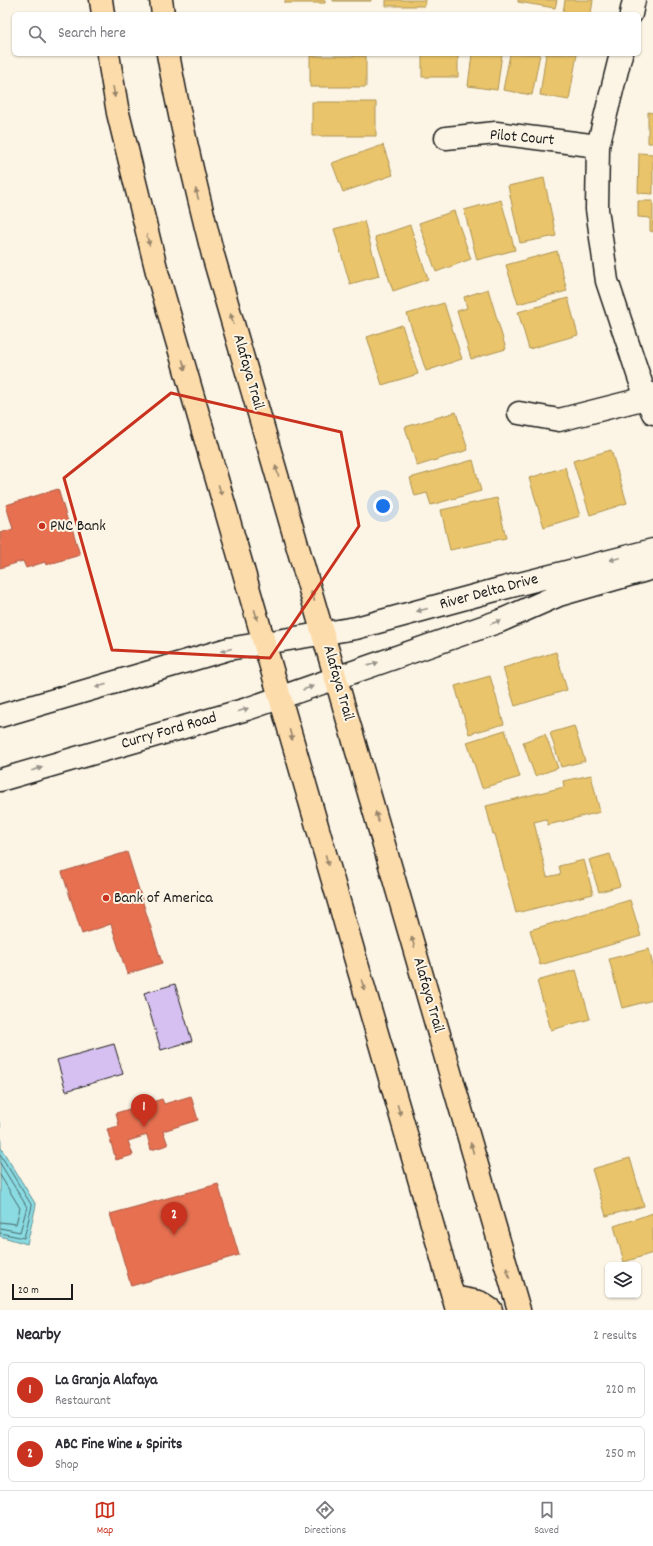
<!DOCTYPE html>
<style>
body{margin:0;font-family:Dekko,sans-serif;background:#f7f7f7;color:#2b2b33}
.controls{position:absolute;right:12px;bottom:12px;display:grid;overflow:hidden;border-radius:6px;box-shadow:0 1px 3px #0004}
.controls button{width:36px;height:36px;display:grid;place-items:center;padding:0;border:0;border-bottom:1px solid #e1e1e2;background:#fff;color:#2b2b33;font:20px sans-serif}
.scale{position:absolute;left:12px;bottom:10px;width:61px;box-sizing:border-box;padding-left:4px;border:2px solid #1c1c1c;border-top:0;font-size:11px;line-height:14px;white-space:nowrap;color:#1c1c1c;-webkit-text-stroke:3px #fcf5e5;paint-order:stroke}
.you{position:absolute;left:383px;top:506px;width:14px;height:14px;margin:-10px;border:3px solid #fff;border-radius:50%;background:#1a73e8;box-shadow:0 0 0 6px #1a73e833}
.badge{display:grid;place-items:center;width:26px;height:26px;border-radius:50%;background:#c8321e;color:#fff;font-size:13px;font-weight:700}
.pin{position:absolute;translate:-50% -33px;filter:drop-shadow(0 1px 2px #0008)}
.pin::after{content:'';position:absolute;top:21px;width:14px;height:12px;background:inherit;clip-path:polygon(0 0,100% 0,50% 100%)}
.list{margin:0;padding:0;list-style:none}
h2{display:flex;justify-content:space-between;align-items:center;height:52px;margin:0;padding:0 16px;font-size:17px}
h2 small{font-size:13px;font-weight:400;color:#7c7c81}
.list li{display:grid;grid-template-columns:26px 1fr auto;gap:12px;align-items:center;box-sizing:border-box;height:56px;margin:0 8px 8px;padding:0 8px;border:1px solid #e1e1e2;border-radius:6px}
.list b{display:block;font-size:15px;white-space:nowrap}
.list p{margin:0;font-size:13px;white-space:nowrap;color:#7c7c81}
.list em{font-size:13px;font-style:normal;color:#7c7c81}
.icon{flex:none;width:22px;height:22px;fill:none;stroke:currentColor;stroke-width:2;stroke-linecap:round;stroke-linejoin:round}
.map{position:relative;flex:none;width:653px;height:1310px;overflow:hidden}
.search{position:absolute;background:#fff;box-shadow:0 1px 3px #0004;left:12px;right:12px;top:12px;height:44px;display:flex;align-items:center;gap:10px;box-sizing:border-box;padding:0 14px;border-radius:6px;color:#7c7c81;font-size:15px}
.sheet{height:180px;background:#fff}
nav{display:flex;justify-content:space-around;align-items:center;box-sizing:border-box;height:56px;border-top:1px solid #e1e1e2;background:#fff;font-size:11px;color:#7c7c81}
nav a{display:grid;justify-items:center;gap:2px}
nav .on{color:#c8321e}
.map>svg:first-child{display:block}
.water{fill:#8adbe2;stroke:#5e8f93}
.homes{fill:#e9c46a;stroke:#ac9253}
.shops{fill:#e76f51;stroke:#aa5641}
.lines{fill:none;stroke-linecap:round;stroke-linejoin:round}
.shore{stroke:#48686b;stroke-width:1}
.building{fill:#d6c0f1;stroke:#1c1c1c}
.minor-casing{stroke:#1c1c1c;stroke-width:25}
.major-casing{stroke:#1c1c1c;stroke-width:25}
.minor{stroke:#fcf5e5;stroke-width:22}
.major{stroke:#fddcac;stroke-width:22}
.oneway{fill:#98866b}
.oneway2{fill:#97938b}
.marked{fill:none;stroke:#c8321e;stroke-width:3;stroke-linejoin:round}
.poi-dot{fill:#c8321e;stroke:#fcf5e5;stroke-width:1.5}
.labels{text-anchor:middle;dominant-baseline:central;stroke-width:4;stroke-linejoin:round;paint-order:stroke}
.street-label{font-size:16px;fill:#1c1c1c;stroke:#fcf5e5}
.poi-label{font-size:16px;fill:#1c1c1c;stroke:#fcf5e5;text-anchor:start}
</style>
<div class="map">
<svg width="653" height="1310" viewBox="0 0 653 1310">
<rect width="100%" height="100%" fill="#fcf5e5"/>
<filter id="ink" filterUnits="userSpaceOnUse"><feTurbulence type="fractalNoise" baseFrequency=".025" numOctaves="2"/><feDisplacementMap in="SourceGraphic" scale="8" xChannelSelector="R" yChannelSelector="G"/><feConvolveMatrix kernelMatrix="1 2 1 2 8 2 1 2 1" color-interpolation-filters="sRGB"/></filter>
<g filter="url(#ink)">
<path class="water" d="M0,1122L1,1148L36,1205L27,1244L0,1236Z"/>
<path class="homes" d="M285,0H325V3H285Z
M333,0H371V1H333Z
M386,0H425V6H386Z
M518,0H557L555,8L518,2Z
M565,0H593L591,14H574L563,12Z
M422,54H458V77H422Z
M472,54H502L497,90L468,86Z
M510,54H540L532,95L503,90Z
M546,54H577L569,100L540,95Z
M310,56H366V87H310Z
M312,102H376V136H312Z
M648,112L653,113V143H648Z
M383,145L393,175L343,192L332,163Z
M639,153L653,154V194L638,193Z
M544,178L556,236L520,243L508,186Z
M501,200L515,250L477,260L464,210Z
M638,201H653V232L650,231V218L638,217Z
M454,211L471,259L436,272L419,223Z
M364,221L379,276L350,284L334,229Z
M410,225L428,279L393,291L375,237Z
M557,251L567,291L518,304L506,265Z
M488,289L506,349L471,359L457,311L467,308L464,297Z
M568,298L578,335L529,349L518,312Z
M444,303L462,359L426,371L407,314Z
M402,325L418,374L382,385L367,337Z
M456,412L468,450L417,466L405,427Z
M611,450L627,503L590,515L573,461Z
M473,460L481,491L431,505L427,493L415,496L410,478Z
M565,467L580,516L544,527L529,478Z
M497,498L506,538L450,550L441,510Z
M556,652L567,690L515,706L503,668Z
M490,676L504,724L469,734L455,686Z
M574,726L585,761L561,767L550,733Z
M505,730L520,777L482,788L467,742Z
M545,734L558,768L535,776L523,742Z
M591,775L600,812L548,825L546,819L534,822L547,877L561,874L559,866L584,860L593,894L516,913L495,834H493L486,806L564,787L563,781Z
M610,854L620,886L599,892L589,860Z
M630,900L641,936L540,965L530,930Z
M649,949L653,966V1000L622,1008L609,959Z
M576,970L590,1019L551,1030L537,981Z
M630,1158L644,1206L606,1216L592,1169Z
M653,1213V1253L624,1262L614,1226Z"/>
<path class="shops" d="M58,489L68,522L70,521L80,555L46,565L45,562L26,568L23,561L0,568V533L13,529L6,505Z
M127,852L162,963L127,974L111,924L82,934L62,872Z
M191,1096L198,1120L163,1131L168,1145L151,1150L147,1135L128,1141L133,1155L116,1160L107,1129L119,1126L116,1113L162,1099L164,1104Z
M218,1184L239,1255L131,1286L110,1214Z"/>
<g class="lines">
<path class="shore" d="M0,1154L32,1206L24,1238L0,1233
M0,1163L27,1207L20,1232L0,1228
M0,1175L20,1208L16,1224L0,1222"/>
</g>
<path class="building" d="M175,984L192,1041L161,1050L144,993Z
M114,1044L123,1074L66,1091L57,1060Z"/>
<g class="lines">
<g class="minor-casing">
<path id="minor" d="M631,14L634,0
M621,54L598,146L597,209L607,281L646,398L653,413
M446,138L496,133L598,146
M519,413L559,420L646,398L653,394
M0,716L228,649L356,628L492,591L653,550
M0,780L247,709L500,621L559,595L653,568"/>
</g>
<g class="major-casing">
<path id="major" d="M101,0L103,14
M161,0L163,14
M108,54L118,113L157,272L457,1310
M168,54C180,122 196,188 213,255L519,1310
M453,1297L479,1302L491,1310"/>
</g>
<use href="#minor" class="minor"/>
<use href="#major" class="major"/>
</g>
<defs><path id="oneway-solid" d="M-6-.8H1V-3.2L6.5 0L1 3.2V.8H-6Z"/></defs>
<g class="oneway">
<use href="#oneway-solid" transform="translate(114 92) rotate(81)"/>
<use href="#oneway-solid" transform="translate(197 194) rotate(-105)"/>
<use href="#oneway-solid" transform="translate(148 240) rotate(75)"/>
<use href="#oneway-solid" transform="translate(232 319) rotate(-106)"/>
<use href="#oneway-solid" transform="translate(184 365) rotate(74)"/>
<use href="#oneway-solid" transform="translate(277 471) rotate(-106)"/>
<use href="#oneway-solid" transform="translate(220 490) rotate(74)"/>
<use href="#oneway-solid" transform="translate(313 596) rotate(-106)"/>
<use href="#oneway-solid" transform="translate(256 615) rotate(74)"/>
<use href="#oneway-solid" transform="translate(291 735) rotate(74)"/>
<use href="#oneway-solid" transform="translate(377 817) rotate(-106)"/>
<use href="#oneway-solid" transform="translate(327 860) rotate(74)"/>
<use href="#oneway-solid" transform="translate(413 942) rotate(-106)"/>
<use href="#oneway-solid" transform="translate(363 985) rotate(74)"/>
<use href="#oneway-solid" transform="translate(399 1110) rotate(74)"/>
<use href="#oneway-solid" transform="translate(472 1148) rotate(-106)"/>
<use href="#oneway-solid" transform="translate(508 1273) rotate(-106)"/>
</g>
<g class="oneway2">
<use href="#oneway-solid" transform="translate(615 559) rotate(166)"/>
<use href="#oneway-solid" transform="translate(422 610) rotate(165)"/>
<use href="#oneway-solid" transform="translate(496 622) rotate(-20)"/>
<use href="#oneway-solid" transform="translate(226 650) rotate(166)"/>
<use href="#oneway-solid" transform="translate(373 664) rotate(-19)"/>
<use href="#oneway-solid" transform="translate(101 686) rotate(164)"/>
<use href="#oneway-solid" transform="translate(308 688) rotate(-20)"/>
<use href="#oneway-solid" transform="translate(243 710) rotate(-17)"/>
<use href="#oneway-solid" transform="translate(37 769) rotate(-16)"/>
</g>
</g>
<path class="marked" d="M171,393L341,432L359,526L270,658L112,650L64,478Z"/>
<g class="poi-dot">
<circle cx="42" cy="526" r="4"/>
<circle cx="106" cy="898" r="4"/>
</g>
<g class="labels">
<g class="street-label">
<text transform="translate(522 138) rotate(5)">Pilot Court</text>
<text transform="translate(248 372) rotate(74)">Alafaya Trail</text>
<text transform="translate(489 592) rotate(-15)">River Delta Drive</text>
<text transform="translate(338 683) rotate(74)">Alafaya Trail</text>
<text transform="translate(169 731) rotate(-16)">Curry Ford Road</text>
<text transform="translate(428 995) rotate(74)">Alafaya Trail</text>
</g>
<g class="poi-label">
<text x="50" y="526">PNC Bank</text>
<text x="114" y="898">Bank of America</text>
</g>
</g>
</svg>
<div class="controls">
<button><svg class="icon" aria-label="layers" viewBox="0 0 24 24"><path d="M12 4l9 5-9 5-9-5zM3 14l9 5 9-5"/></svg></button>
</div>
<div class="scale">20 m</div>
<div class="you"></div>
<div class="pin badge" style="left:144px;top:1127px">1</div>
<div class="pin badge" style="left:174px;top:1235px">2</div>
<div class="search"><svg class="icon" aria-label="search" viewBox="0 0 24 24"><circle cx="10" cy="10" r="6"/><path d="M15 15l6 6"/></svg>Search here</div>
</div>
<section class="sheet">
<h2>Nearby<small>2 results</small></h2>
<ul class="list">
<li><span class="badge">1</span><div><b>La Granja Alafaya</b><p>Restaurant</p></div><em>220 m</em></li>
<li><span class="badge">2</span><div><b>ABC Fine Wine &amp; Spirits</b><p>Shop</p></div><em>250 m</em></li>
</ul>
</section>
<nav>
<a class="on"><svg class="icon" aria-label="map" viewBox="0 0 24 24"><path d="M3 6l6-2 6 2 6-2v14l-6 2-6-2-6 2zM9 4v14M15 6v14"/></svg>Map</a>
<a><svg class="icon" aria-label="directions" viewBox="0 0 24 24"><path d="M12 3l9 9-9 9-9-9zM9 14v-3h6M13 9l2 2-2 2"/></svg>Directions</a>
<a><svg class="icon" aria-label="saved" viewBox="0 0 24 24"><path d="M7 4h10v16l-5-4-5 4z"/></svg>Saved</a>
</nav>
